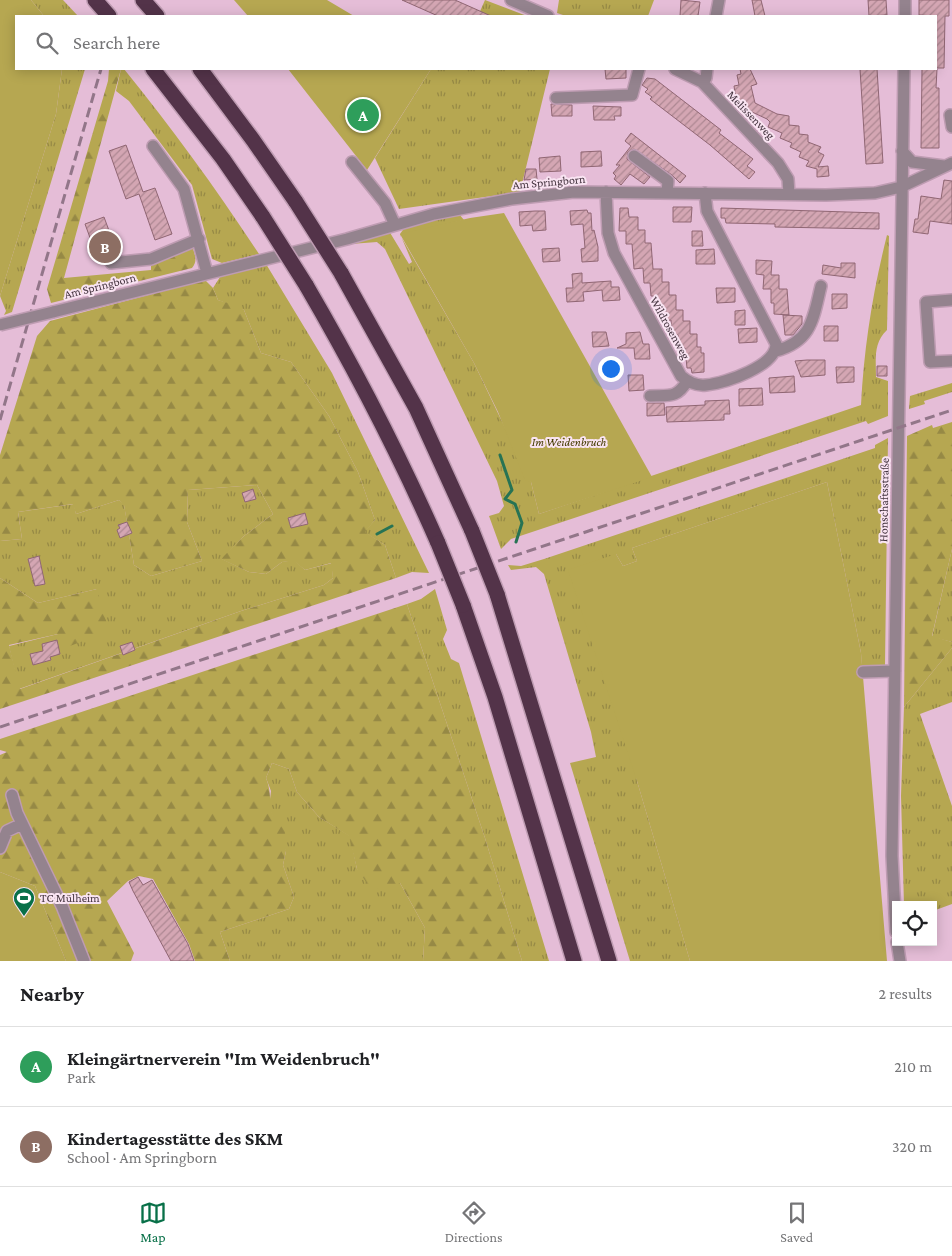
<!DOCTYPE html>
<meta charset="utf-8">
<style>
body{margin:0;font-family:"Crimson Pro",serif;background:#f2f2f2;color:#202124}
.controls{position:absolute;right:15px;bottom:15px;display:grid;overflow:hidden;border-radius:0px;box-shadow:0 2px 12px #0003}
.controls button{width:45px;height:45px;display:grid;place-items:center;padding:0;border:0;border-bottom:1px solid #e0e0e0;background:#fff;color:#202124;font:25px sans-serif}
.you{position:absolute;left:610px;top:368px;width:18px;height:18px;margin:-12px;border:4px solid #fff;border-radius:50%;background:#1a73e8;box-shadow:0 0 0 8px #1a73e833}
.badge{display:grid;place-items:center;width:32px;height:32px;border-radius:50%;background:#087048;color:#fff;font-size:16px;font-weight:700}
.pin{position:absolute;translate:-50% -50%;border:2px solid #fff;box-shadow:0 1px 5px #0006}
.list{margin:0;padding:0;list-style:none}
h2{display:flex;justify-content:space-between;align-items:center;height:65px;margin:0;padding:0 20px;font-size:21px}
h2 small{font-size:16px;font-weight:400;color:#757577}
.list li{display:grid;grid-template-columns:32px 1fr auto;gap:15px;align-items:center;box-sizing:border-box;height:80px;padding:0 20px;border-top:1px solid #e0e0e0}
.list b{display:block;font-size:19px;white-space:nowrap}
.list p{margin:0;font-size:16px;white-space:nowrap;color:#757577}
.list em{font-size:16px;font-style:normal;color:#757577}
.icon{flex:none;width:28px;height:28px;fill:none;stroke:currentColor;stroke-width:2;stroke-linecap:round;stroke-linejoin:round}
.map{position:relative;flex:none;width:952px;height:961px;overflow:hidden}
.search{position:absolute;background:#fff;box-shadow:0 2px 12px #0003;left:15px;right:15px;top:15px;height:55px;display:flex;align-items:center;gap:12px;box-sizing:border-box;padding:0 18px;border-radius:0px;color:#757577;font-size:19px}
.sheet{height:225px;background:#fff}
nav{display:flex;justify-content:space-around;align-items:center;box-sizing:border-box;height:70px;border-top:1px solid #e0e0e0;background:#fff;font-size:14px;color:#757577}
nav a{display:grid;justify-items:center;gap:2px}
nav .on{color:#087048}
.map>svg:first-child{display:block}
.grass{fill:url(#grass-tufts)}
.forest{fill:url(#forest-firs)}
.garden{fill:#b6a751}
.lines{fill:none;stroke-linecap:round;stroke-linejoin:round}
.stream{stroke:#277354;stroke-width:3}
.building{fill:url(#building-hatch);stroke:#906673}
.minor-casing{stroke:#be9cb2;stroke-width:14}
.highway-casing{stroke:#be9cb2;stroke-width:18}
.minor{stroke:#94838e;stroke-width:11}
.highway{stroke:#533349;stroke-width:15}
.rail{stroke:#927689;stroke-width:3;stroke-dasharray:10 5;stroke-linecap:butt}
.minor-bridge-casing{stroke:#be9cb2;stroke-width:14;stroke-linecap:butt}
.highway-bridge-casing{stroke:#be9cb2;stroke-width:18;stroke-linecap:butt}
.minor-bridge{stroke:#94838e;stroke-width:11}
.highway-bridge{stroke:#533349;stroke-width:15}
.labels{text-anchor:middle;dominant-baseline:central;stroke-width:4;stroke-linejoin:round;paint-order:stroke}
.street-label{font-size:12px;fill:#43333e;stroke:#f9e4f2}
.park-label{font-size:12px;font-style:italic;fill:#453b00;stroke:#f9e4f2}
.poi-label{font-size:12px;fill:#43333e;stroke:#f9e4f2;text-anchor:start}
</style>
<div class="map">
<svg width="952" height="961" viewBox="0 0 952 961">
<defs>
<pattern id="grass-tufts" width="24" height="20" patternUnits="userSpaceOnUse" patternTransform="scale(1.25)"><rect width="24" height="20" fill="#b6a751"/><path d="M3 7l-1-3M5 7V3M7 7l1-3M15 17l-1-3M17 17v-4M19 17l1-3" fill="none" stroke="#968945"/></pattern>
<pattern id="forest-firs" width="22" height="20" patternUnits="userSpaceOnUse" patternTransform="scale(1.25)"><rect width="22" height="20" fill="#b6a751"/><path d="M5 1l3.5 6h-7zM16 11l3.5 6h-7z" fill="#968945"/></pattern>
<pattern id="building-hatch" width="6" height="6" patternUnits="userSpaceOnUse" patternTransform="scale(1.25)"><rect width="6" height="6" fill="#d4a6b3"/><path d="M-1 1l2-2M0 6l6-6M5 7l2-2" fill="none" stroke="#ae8893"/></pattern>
</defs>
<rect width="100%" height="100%" fill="#e5bdd7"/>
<path class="grass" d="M31,0H63L78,16H44Z
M485,0L527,16H478Z
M559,0H654L648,16H566L557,13Z
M62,69H85L12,312L4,315L6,311L0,296L56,114Z
M121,69H124C172,128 217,190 259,254L222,263L212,259L192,185L129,101L116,91Z
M431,69H550L520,192L399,209L375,158Z
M459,214L464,220L400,235L474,363L531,482L539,514L861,405C864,346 873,291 887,235L889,236L887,330C873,343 876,360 876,377L888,381V416L868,424L866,421L511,539L501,549L489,516L499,513L504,506L497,481L385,249L377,242L351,244L349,242L389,231L409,264L412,262L400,234L405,227Z
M266,264L332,373L429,573L412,572L396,578L385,545L364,532L375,520L358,472L329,416L291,362L261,353L244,310L218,300L213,288L220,277Z
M952,383V392L924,401L925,404L909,409L910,396Z
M888,438L885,665L862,668L861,653L827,482L632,548L637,561L623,566L616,554L637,781L690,961H630L570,763L596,757L591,732L544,574L536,567L511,570L508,565L521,566L544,559L875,448V445Z
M257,485L273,514L244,536L222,559L249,572L266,574L282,562L294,560L305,570L332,563L333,578L324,585L241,611L19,689L9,646L58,634L97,589L38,603L0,578V541L22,539L18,512L74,504L76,514L119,500L124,504L134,565L151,576L202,561L187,522L188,490Z
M952,549V642L932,637Z
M435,589L447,630L443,639L451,659L459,663L549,961H522L485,838L407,604L421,599Z
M952,648V702L920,714L952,806V904L933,911V905H904L901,796L904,707Z
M272,763L289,769L297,792L319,817L350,836L357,869L400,883L425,928L423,961H230L220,932L289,909L294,897L283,865L286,851L269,807L271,791L266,778Z"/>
<path class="forest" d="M109,69H121L64,278L151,270V264L192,246C195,255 198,261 192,268L51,303L47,289L108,81Z
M205,280L213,288L218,300L238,306L244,310L261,353L291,362L329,416L358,472L375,520L365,532L385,545L396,578L0,709V578L38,603L97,589L109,631L70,646L58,634L9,645L20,689L241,611L324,585L333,578L331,563L305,570L294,561L282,562L266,574L249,572L221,559L244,536L273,514L257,485L188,490L187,522L202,561L151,576L134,565L124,505L119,500L76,514L73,504L18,512L22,539L0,541V455L37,336L50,321Z
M952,422V549L932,636L952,642V648L904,707L907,436L932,425L933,428Z
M407,604L485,838L522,961H423L425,928L400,883L385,891L369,886L357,869L349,836L319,817L297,792L289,769L272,763L266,778C275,800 263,813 285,829L286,851L283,865L294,897L289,909L220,932L230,961H195L189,944L153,879L139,876L128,881L107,901L134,953L131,961H66L35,886L0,872V755L7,752L0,750V739Z"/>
<path class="garden" d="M0,0H31L44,16H16V69H62L56,114L0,296Z
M234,0H327L354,16H248Z
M288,69H431L367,170Z
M504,213L652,477L539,514L531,482L525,480L498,412L474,363L400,234L470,218Z
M827,482L861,653L887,961H690L637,781L568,570L616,554L623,566L637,561L632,548Z
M0,872L35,886L66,961H0Z"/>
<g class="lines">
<path class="stream" d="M500,455L512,490L505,499L515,504L522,523L516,542
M377,534L392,526"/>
</g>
<path class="building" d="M402,0H455L491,16H438Z
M681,0L700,2L698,16H680Z
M752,0H761L765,16H755Z
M868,0H886L887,15L869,16Z
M919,0H949V16H945L944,68H936V16L919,15Z
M605,69H626V78L606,79Z
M740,69H750L757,84L751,86L755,103L777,114L789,116V125L799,126V134L808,135V142L821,147L818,152L824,155L818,167L828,166L829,176L817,177V169L806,166L809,161L799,157L801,152L790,147L792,143L780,138L782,133L768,127L770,122L767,119L737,105L734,86L739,85L737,75L741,74Z
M860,69H877L883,163L866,164Z
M922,69H937L936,88H939V148H921Z
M647,78L655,79L721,130L719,133L753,159L747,166L755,172L749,179L710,145L650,99L652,97L645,92L648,89L642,85Z
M551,104L572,105V116H552Z
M593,106L621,107V116H614L615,120H594Z
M631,133L686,176L680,183L672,175L634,149L628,152L627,159L650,177L644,184L630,174L621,185L614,179L616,176L613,173L620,165H616L631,146L625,141Z
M126,145L143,192L155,188L172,234L155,240L139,194L126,199L109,151Z
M601,151L602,166L581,167V152Z
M560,156L561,171L540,172L539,158Z
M526,169H536L537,179L524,180Z
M944,180L952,181V224L930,221L928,234L913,232L915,219H918L921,196L941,199Z
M673,207H692L691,222H673Z
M620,208H628L629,217H638V230H645V243H651L653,269H662V282H669V295H676V310H683V321H690V334H697V347H701V353H704V372L692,373L691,368H687L685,348H679L678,335H672L671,320L666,321V309H658L657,296H651L650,283H644L643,268L634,269L632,244H626V231H619Z
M721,208L879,213V229L775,227V224L726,223L725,218H721Z
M587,210L588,213H591L592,231L594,230L598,247V261L582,262L581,249L585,248L583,224L571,225L570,211Z
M535,211H545L546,230L533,231L532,225L520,226L519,212Z
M104,217L115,247L96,254L85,224Z
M692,231H702L703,246H692Z
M559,248L560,261L543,262L542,249Z
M714,249L715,264H696V250Z
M756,260L772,261L771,275H779V289H787L789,315L774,314V303H771V289H763L764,275L756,274Z
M841,263H855V278L822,274L823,265L841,268Z
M582,273V283L611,281V287H619L620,300L603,301L602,290L583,292L584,301L567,302L566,288H573L572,274Z
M716,288H735V302L717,303Z
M832,294H847V308L832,309Z
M745,310V325H735V311Z
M783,315L802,316V324L793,335H785Z
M824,326H838V341H824Z
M757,328V342L739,343L738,329Z
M592,332H606L609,346L593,347Z
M640,332L643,344H649L650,359H635L634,348H617L626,344V333Z
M807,360H825V375L801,377L795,361Z
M877,366H887V376H877Z
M836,367H854V382L837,383Z
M628,375H643L644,390L629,391Z
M794,376L795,392L770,393L769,378Z
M762,388L763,405L739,406V389Z
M729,400L730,414H724V420L667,422L666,407L705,405V401Z
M647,403H664L665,415L647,416Z
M253,489L256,499L245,502L242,493Z
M305,513L308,524L291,528L288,518Z
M127,522L132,533L120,538L117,530L120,528L118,525Z
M39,556L45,584L35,586L28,559Z
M57,640L60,654L50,657L51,660L33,665L30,654L43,651L42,644Z
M132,642L135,650L123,655L120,646Z
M138,877L143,885L152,880L188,944L194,961H171L133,891L129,882Z"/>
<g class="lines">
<g class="minor-casing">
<path id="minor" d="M511,0L548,16
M716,16L719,0
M905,16V0
M675,69L702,82L778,163L788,179L789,194
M702,82L706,78L707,69
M556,98L632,95L639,69
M950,115L952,127
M153,146L184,189L207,273
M902,151L912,162L944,166
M634,156L668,181L667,193
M352,162L385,203L395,225
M606,192L608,233L614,253L681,376C688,382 697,386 706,385C726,383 776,366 776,344L707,211L705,193
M111,263L151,259L199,239
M952,300L926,302L930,362L952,361
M53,312L347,239L434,214L512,199L574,192L826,195L875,193L901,187L952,163
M776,351C812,341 813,319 821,286
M650,396C668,395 677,399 687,381
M863,672L895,671
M12,795L17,813L62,906L84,961
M0,848L7,831L22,824
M896,932L892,856L904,69
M897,942L900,961"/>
</g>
<g class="highway-casing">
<path id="highway" d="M95,0L109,16
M143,0L157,16
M153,69L223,159L263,217
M200,69L253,140L296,202
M341,273L416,408L472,531
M306,285C355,369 399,454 438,543
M497,594L609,961
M463,605L495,697L574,961"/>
</g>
<use href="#minor" class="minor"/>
<use href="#highway" class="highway"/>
<path class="rail" d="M0,420L101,69
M0,727L952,410"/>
<g class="minor-bridge-casing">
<path id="minor-bridge" d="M0,325L53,312"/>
</g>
<g class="highway-bridge-casing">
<path id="highway-bridge" d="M296,202L341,273
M263,217L306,285
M472,531L497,594
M438,543L463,605"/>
</g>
<use href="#minor-bridge" class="minor-bridge"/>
<use href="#highway-bridge" class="highway-bridge"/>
</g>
<defs>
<g id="stadium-pin" transform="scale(1.125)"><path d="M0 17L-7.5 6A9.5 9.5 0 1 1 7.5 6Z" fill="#087048" stroke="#f9e4f2"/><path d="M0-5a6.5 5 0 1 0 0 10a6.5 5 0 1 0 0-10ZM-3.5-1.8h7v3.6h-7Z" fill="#fff"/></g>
</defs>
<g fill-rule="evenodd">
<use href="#stadium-pin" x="24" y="898"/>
</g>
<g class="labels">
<g class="street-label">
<text transform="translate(751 115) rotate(46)">Melissenweg</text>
<text transform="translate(549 182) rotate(-5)">Am Springborn</text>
<text transform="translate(100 286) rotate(-14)">Am Springborn</text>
<text transform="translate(670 328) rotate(61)">Wildrosenweg</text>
<text transform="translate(884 500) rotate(-89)">Honschaftsstraße</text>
</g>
<g class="park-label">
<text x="569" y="442">Im Weidenbruch</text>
</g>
<g class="poi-label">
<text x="40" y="898">TC Mülheim</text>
</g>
</g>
</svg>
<div class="controls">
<button><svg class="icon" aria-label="locate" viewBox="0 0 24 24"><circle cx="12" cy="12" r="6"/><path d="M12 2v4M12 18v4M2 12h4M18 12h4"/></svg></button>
</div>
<div class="you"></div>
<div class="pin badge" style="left:363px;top:115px;background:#2e9e5b">A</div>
<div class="pin badge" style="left:105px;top:247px;background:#8d6e63">B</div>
<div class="search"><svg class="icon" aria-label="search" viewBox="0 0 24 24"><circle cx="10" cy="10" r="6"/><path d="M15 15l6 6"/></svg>Search here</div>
</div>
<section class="sheet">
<h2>Nearby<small>2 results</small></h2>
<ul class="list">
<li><span class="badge" style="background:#2e9e5b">A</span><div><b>Kleingärtnerverein &quot;Im Weidenbruch&quot;</b><p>Park</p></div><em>210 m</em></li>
<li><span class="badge" style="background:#8d6e63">B</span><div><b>Kindertagesstätte des SKM</b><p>School · Am Springborn</p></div><em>320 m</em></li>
</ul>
</section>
<nav>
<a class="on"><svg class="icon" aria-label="map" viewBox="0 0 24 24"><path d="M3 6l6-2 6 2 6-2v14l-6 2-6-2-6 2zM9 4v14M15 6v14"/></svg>Map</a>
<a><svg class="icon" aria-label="directions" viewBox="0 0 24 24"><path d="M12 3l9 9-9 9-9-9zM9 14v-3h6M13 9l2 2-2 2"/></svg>Directions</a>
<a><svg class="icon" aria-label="saved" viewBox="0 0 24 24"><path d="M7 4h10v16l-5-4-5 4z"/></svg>Saved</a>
</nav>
